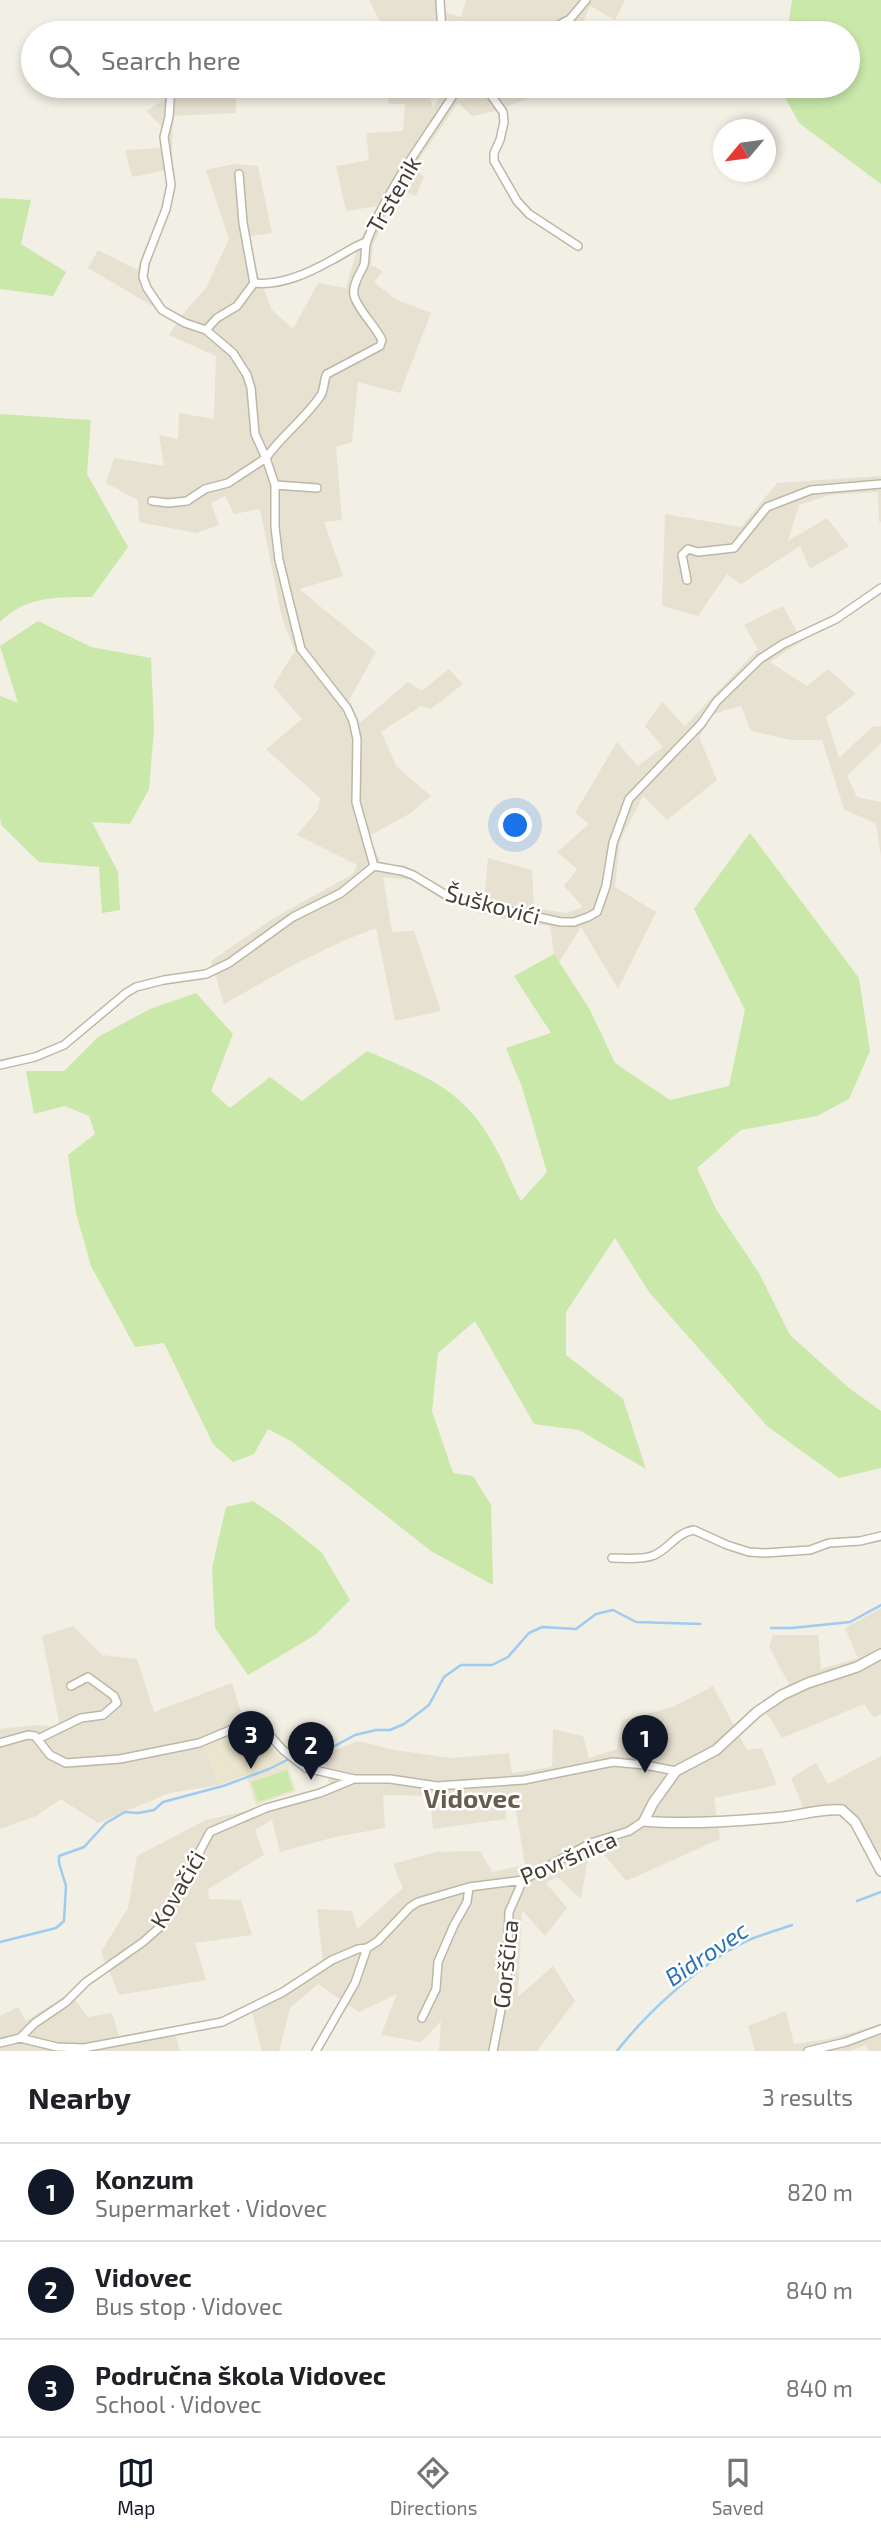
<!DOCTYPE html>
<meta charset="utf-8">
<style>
body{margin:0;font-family:"Exo 2",sans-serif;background:#f2f2f2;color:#202124}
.compass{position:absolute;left:713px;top:119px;width:63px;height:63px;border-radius:50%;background:#fff;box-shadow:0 4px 10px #0003;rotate:241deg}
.you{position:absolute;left:516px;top:826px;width:24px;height:24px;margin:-18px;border:5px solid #fff;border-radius:50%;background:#1a73e8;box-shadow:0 0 0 10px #1a73e833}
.badge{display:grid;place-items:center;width:46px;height:46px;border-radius:50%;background:#111827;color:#fff;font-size:23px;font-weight:700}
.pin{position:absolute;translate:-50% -58px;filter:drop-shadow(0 2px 4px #0008)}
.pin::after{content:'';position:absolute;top:37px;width:24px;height:21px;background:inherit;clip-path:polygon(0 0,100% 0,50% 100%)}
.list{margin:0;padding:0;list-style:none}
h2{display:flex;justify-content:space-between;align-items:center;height:91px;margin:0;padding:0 28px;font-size:30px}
h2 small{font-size:23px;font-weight:400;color:#757577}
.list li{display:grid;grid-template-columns:46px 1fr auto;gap:21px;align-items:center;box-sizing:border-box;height:98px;padding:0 28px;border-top:2px solid #e0e0e0}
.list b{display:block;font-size:26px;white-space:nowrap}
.list p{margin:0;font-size:23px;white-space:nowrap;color:#757577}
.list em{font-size:23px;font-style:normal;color:#757577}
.icon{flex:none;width:38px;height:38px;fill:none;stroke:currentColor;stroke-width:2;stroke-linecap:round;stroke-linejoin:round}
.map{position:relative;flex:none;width:881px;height:2051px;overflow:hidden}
.search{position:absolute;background:#fff;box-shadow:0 4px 10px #0003;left:21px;right:21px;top:21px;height:77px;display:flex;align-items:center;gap:18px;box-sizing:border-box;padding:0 24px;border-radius:38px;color:#757577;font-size:26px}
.sheet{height:385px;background:#fff}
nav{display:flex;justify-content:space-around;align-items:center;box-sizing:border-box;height:98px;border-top:2px solid #e0e0e0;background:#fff;font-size:19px;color:#757577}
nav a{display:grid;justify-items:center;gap:4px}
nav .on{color:#111827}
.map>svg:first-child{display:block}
.residential{fill:#e7e1d1}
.education{fill:#ece5cd}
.green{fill:#cae8aa}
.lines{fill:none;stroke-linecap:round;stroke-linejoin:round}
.stream{stroke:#9dcbf2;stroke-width:2.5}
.minor-casing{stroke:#beb7a6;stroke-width:10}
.tertiary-casing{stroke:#beb7a6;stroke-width:12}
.minor{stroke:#fff;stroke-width:7}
.tertiary{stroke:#fff;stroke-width:9}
.labels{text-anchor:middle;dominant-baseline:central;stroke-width:5;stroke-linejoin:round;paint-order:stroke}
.street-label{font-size:23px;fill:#443f33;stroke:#fff}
.water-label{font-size:24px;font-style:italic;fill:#2a73b3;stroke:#fff}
.quarter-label{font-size:26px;font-weight:bold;fill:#675d4a;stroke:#fff}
</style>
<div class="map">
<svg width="881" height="2051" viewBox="0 0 881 2051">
<rect width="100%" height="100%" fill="#f2efe4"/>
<path class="residential" d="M369,0H444V12L461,17L466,0H625L615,20L590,6L578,33H386Z
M155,86H236V113L173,116L172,153L174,197L144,272L162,307L182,315L206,288L229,239L206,170L234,164L258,166L272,233L244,237L272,310L293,329L318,283L346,288L360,240L378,206L346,211L336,166L369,160L366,133L403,131L405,104H389L386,86H427L433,108L448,86H524L531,97L495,111L472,116L458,103L413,168L424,177L416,196L398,189L373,245L371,265L383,271L374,282L395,299L431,313L400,393L358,382L352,442L336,447L342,520L324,522L343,576L299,589L376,652L349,700L360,723L408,682L422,691L449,669L463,684L431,709L421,706L381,732L397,767L431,796L409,814L369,836L382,865H405L454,896L484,902L488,858L532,870L534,908L567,913L583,907L564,886L577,869L557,852L589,824L575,813L617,742L638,766L663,747L645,726L662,702L685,726L758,649L744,625L783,606L802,641L770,662L807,686L828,669L856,694L826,717L839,758L872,727L881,726V743L847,776L857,797L881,802V856L876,824L844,809L822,740H792L751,731L741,706L713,714L699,737L717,780L667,820L643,796L620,841L615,887L656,912L618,989L581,927L559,962L554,954L550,926L524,923L483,914L448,903L411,880L383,877L392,932L414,931L441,1011L395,1021L376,928L345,940L295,964L224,1004L211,961L272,919L353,874L357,865L297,835L318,810L320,798L266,749L302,719L273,686L295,651L282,618L260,509L234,514L225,496L211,503L219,525L196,533L139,522L138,500L106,483L114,458L164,466L159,435L178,439L179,413L214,419L216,356L169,335L178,321L88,268L98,250L137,270L166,197L167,170L132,177L125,150L162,148V127L146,111L166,99Z
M881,476V522H879L878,492L830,495L799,505L788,541L827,518L849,546L810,569L800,546L741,584L727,574L698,616L662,606L665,514L741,527L777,483Z
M881,1608V1714L874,1718L864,1704L782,1738L770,1718L756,1705L789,1684L769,1647L773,1635H818L821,1669L858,1658L845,1628Z
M73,1626L102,1655L137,1659L154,1712L232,1683L247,1731L204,1746L219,1785L169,1793L98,1823L61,1799L36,1816L0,1829V1729L36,1725L60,1727L42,1636Z
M713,1686L747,1750L762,1748L777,1785L714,1798L720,1839L626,1881L601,1851L588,1857L581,1899L557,1877L546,1883L567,1908L545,1936L522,1910L518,1997L553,1966L575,2001L537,2051H439L441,2021L421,2042L381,2035L397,1994L359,2012L318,1984L290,2008L279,2051H262L250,2005L294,1983L323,1963L317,1909L352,1911L357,1929L403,1888L393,1864L436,1852L480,1851L492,1872L525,1865L514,1799H505L506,1819L433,1829L430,1796L383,1795L385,1828L335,1837L280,1852L272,1820L255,1830L264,1855L208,1889L209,1899L241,1900L252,1935L195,1943L206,1980L119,1995L101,1952L128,1908L137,1856L206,1820L260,1808L330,1787L325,1762L321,1756L358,1741L394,1750L451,1758L509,1753L512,1773L552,1767L553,1729L583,1736L589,1758L617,1749L622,1720L673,1707Z
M881,1756V1852L871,1855L850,1817L832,1810L805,1812L791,1778L816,1763L828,1784Z
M70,1993L88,2017L112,2013L119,2036L173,2026L180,2051H0V2016L18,2007L26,2021Z
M786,2011L794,2044L828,2039L881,2024V2051H869L866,2045L851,2051H755L748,2026Z"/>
<path class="education" d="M247,1731L258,1733L287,1764L296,1791L256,1805L246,1775L219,1785L204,1746Z"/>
<path class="green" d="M792,0H881V184L799,123L779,86H848V33H787Z
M0,198L31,200L21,244L66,272L53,296L0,289Z
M0,414L91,420L87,474L128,547L92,597C58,597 25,596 0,622Z
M38,621L91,647L151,658L154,729L149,789L130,824L92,822L118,872L120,910L102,913L99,867L39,862L2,826L0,819V696L18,703L0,646Z
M750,833L859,978L870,1051L849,1099L817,1116L741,1130L697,1168L716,1209L759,1273L790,1335L849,1388L881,1411V1468L839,1478L767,1426L649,1292L615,1238L566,1312V1355L623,1399L646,1469L579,1430L534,1424L475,1321L438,1353L432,1411L453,1473L473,1476L491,1505L493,1585L431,1551L291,1441L268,1429L254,1454L233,1462L213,1444L164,1343L135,1347L91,1266L76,1213L68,1155L95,1134L89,1116L65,1106L34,1114L26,1071H64L98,1037L150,1009L196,993L233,1034L211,1091L230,1108L270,1077L302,1101L367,1051C424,1076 464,1088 495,1147C505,1164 511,1184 521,1201L547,1172L522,1087L506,1048L551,1033L514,976L554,954L590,1010L615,1063L670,1100L729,1086L745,1010L694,909Z
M253,1501L284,1522L322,1553L350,1600L315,1635L248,1675L215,1628L212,1568L226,1507Z
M287,1770L293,1790L258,1802L251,1782Z"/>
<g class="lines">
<path class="stream" d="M771,1628H792L850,1622L881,1605
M295,1755L299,1752L329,1749L355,1735L376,1730H390L404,1724L429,1705L444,1677L461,1665H492L508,1657L529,1633L542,1627L576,1629L596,1614L613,1610L636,1622L700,1624
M857,1901L881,1892
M0,1942L56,1928L64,1921L66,1886L59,1863V1856L84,1847L106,1823L125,1812L138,1813L154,1810L163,1802L223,1786L269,1769L289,1759
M617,2051C648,2011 704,1960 751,1939C764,1934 778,1930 792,1925"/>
<g class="minor-casing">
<path id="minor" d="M440,0L442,33
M544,33L570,19L586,0
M171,86L169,117L164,137L171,185L166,209L145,263L143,277L147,288L162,310L185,323L206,330
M481,86L488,91L503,112L504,122L500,140L494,153V161L517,201L529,214L578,246
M254,283C281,286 309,273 332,260C344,254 354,246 366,242
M275,485L317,488
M152,501L168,503L187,501L205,489L228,483L266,458L255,434L251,388L247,375L233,353L206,330L217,318L237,306L254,283L243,223L239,174
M687,580L682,555L688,549L698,552L734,548L767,507L811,490L881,484
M374,866L356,802L357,739L353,721L347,708L301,649L279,560L275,527V485L266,458C282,435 306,418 321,395C325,388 323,381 327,374L380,346L382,340C376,327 356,307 354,295C352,285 360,274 364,265C366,256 364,247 368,238C390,184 428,136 459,86
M0,1065L35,1057L64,1045L126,993L136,987L164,980L206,974L229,963L293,917L341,893L374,866L402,871L413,875L451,898L491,907L561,922H574L588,917L597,912L606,886L613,843L629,799L701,724L717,701L760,659L783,644L836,619L881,588
M612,1558C625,1558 639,1560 652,1556C668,1551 675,1533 694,1530L727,1545L749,1552L765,1553L810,1550L829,1543L860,1541L881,1536
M38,1739L81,1718L103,1715L117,1703L114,1696L88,1677L71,1686
M0,1743L28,1735L35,1736L50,1755L66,1763L120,1759L199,1743L247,1723L257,1725L265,1730L283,1750L306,1768L354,1779H390L437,1786L524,1780L613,1762L645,1765L676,1771
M422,2018L436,1989L438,1962L454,1925L467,1902L469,1887
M20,2038L35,2023L66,2002L86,1982L143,1942L160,1927L210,1832L266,1808L320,1793L354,1779
M0,2043L20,2038L57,2047L84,2048L222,2022L283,1992L332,1960L358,1949L367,1948L378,1941L410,1907L418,1902L469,1887L523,1880L591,1843L629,1831L644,1821
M316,2051L355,1983L367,1948
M493,2051L507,1979L509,1912L523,1880
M808,2051L846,2042L881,2029"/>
</g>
<g class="tertiary-casing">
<path id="tertiary" d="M881,1654L857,1667L808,1683L782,1695L757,1712L716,1750L676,1771L653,1803L644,1821C686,1825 740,1821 782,1817C803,1815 821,1808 842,1810L855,1822L881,1871"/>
</g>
<use href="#minor" class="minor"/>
<use href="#tertiary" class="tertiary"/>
</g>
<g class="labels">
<g class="street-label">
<text transform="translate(393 194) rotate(-60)">Trstenik</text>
<text transform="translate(493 904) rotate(15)">Šuškovići</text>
<text transform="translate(568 1857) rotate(-23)">Površnica</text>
<text transform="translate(177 1889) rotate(-60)">Kovačići</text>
<text transform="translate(505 1964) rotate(-84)">Gorščica</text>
</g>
<g class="water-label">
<text transform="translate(706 1953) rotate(-34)">Bidrovec</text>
</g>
<g class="quarter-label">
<text x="472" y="1797">Vidovec</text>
</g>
</g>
</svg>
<svg class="compass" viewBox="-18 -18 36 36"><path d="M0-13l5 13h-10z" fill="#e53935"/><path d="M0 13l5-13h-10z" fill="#757577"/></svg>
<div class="you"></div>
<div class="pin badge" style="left:645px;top:1773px">1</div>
<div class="pin badge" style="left:311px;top:1780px">2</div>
<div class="pin badge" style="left:251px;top:1769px">3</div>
<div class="search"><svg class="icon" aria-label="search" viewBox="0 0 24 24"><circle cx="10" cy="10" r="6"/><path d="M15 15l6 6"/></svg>Search here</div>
</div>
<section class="sheet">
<h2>Nearby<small>3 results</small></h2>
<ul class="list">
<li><span class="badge">1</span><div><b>Konzum</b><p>Supermarket · Vidovec</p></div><em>820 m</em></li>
<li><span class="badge">2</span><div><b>Vidovec</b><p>Bus stop · Vidovec</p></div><em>840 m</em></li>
<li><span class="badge">3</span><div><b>Područna škola Vidovec</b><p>School · Vidovec</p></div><em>840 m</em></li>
</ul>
</section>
<nav>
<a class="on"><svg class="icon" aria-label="map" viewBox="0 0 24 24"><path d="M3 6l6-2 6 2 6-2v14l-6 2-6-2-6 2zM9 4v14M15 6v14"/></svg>Map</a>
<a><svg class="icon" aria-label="directions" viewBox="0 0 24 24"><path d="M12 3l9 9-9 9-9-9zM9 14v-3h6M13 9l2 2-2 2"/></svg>Directions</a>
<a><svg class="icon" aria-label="saved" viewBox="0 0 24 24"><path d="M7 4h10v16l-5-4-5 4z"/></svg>Saved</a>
</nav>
